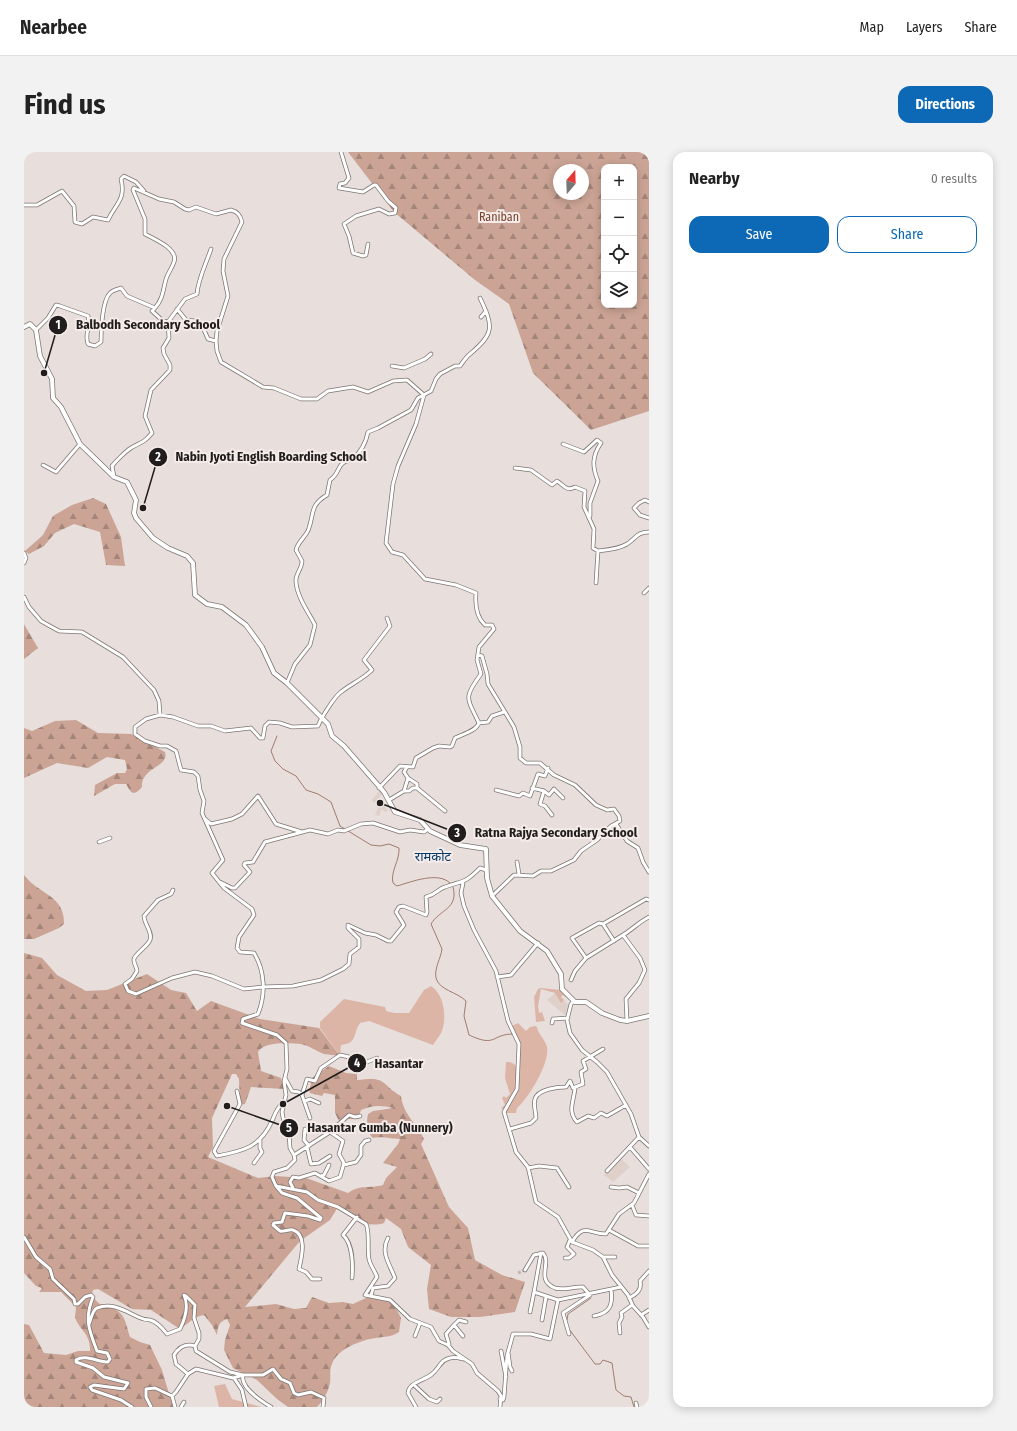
<!DOCTYPE html>
<meta charset="utf-8">
<style>
body{margin:0;font-family:"Fira Sans Condensed","Noto Sans Devanagari",sans-serif;background:#f2f2f2;color:#222}
.controls{position:absolute;right:12px;top:12px;display:grid;overflow:hidden;border-radius:8px;box-shadow:0 2px 10px #0003}
.controls button{width:36px;height:36px;display:grid;place-items:center;padding:0;border:0;border-bottom:1px solid #e0e0e0;background:#fff;color:#222;font:20px sans-serif}
.compass{position:absolute;left:529px;top:12px;width:36px;height:36px;border-radius:50%;background:#fff;box-shadow:0 2px 10px #0003;rotate:19deg}
.list{margin:0;padding:0;list-style:none}
h2{display:flex;justify-content:space-between;align-items:center;height:52px;margin:0;padding:0 16px;font-size:17px}
h2 small{font-size:13px;font-weight:400;color:#767676}
.actions{display:flex;gap:8px;padding:12px 16px}
.actions a{flex:1;padding:9px 0;border:1px solid #0d69b6;border-radius:12px;text-align:center;font-size:14px;color:#0d69b6}
.actions .main{background:#0d69b6;color:#fff}
.icon{flex:none;width:22px;height:22px;fill:none;stroke:currentColor;stroke-width:2;stroke-linecap:round;stroke-linejoin:round}
.map{position:relative;flex:none;width:625px;height:1255px;overflow:hidden;border-radius:12px}
header{display:flex;align-items:center;gap:24px;box-sizing:border-box;height:56px;padding:0 20px;background:#fff;border-bottom:1px solid #e0e0e0}
header strong{font-size:19px}
nav{display:flex;gap:22px;margin-inline-start:auto;font-size:14px}
.intro{display:flex;align-items:center;justify-content:space-between;box-sizing:border-box;height:96px;padding:0 24px}
h1{margin:0;font-size:28px}
.button{padding:10px 18px;border-radius:12px;background:#0d69b6;color:#fff;font-size:14px;font-weight:700}
main{display:flex;gap:24px;padding:0 24px}
aside{flex:1;background:#fff;border-radius:12px;box-shadow:0 2px 10px #0003}
.map>svg:first-child{display:block}
.built{fill:#e0d0ca}
.green{fill:#dcb5a7}
.forest{fill:url(#forest-firs);fill-rule:evenodd}
.lines{fill:none;stroke-linecap:round;stroke-linejoin:round}
.stream{stroke:#a17b6e;stroke-width:1}
.minor-tunnel{stroke:#c0b8b6;stroke-width:3;stroke-dasharray:3 1.5;stroke-linecap:butt}
.minor-casing{stroke:#7d7673;stroke-width:4.5}
.major-casing{stroke:#7d7673;stroke-width:5.5}
.minor{stroke:#fff;stroke-width:3}
.major{stroke:#fff;stroke-width:4}
.labels{text-anchor:middle;dominant-baseline:central;stroke-width:4;stroke-linejoin:round;paint-order:stroke}
.park-label{font-size:12px;fill:#78422e;stroke:#f5ece9}
.neighbourhood-label{font-size:13px;fill:#003969;stroke:#f5ece9}
.leader{fill:none;stroke:#201d1c;stroke-width:1.5}
.callout-dot{fill:#201d1c;stroke:#f5ece9;stroke-width:1.5}
.mark-label{font-size:12px;text-anchor:middle;font-weight:bold;fill:#fff}
.callout-label{font-size:13px;text-anchor:middle;font-weight:bold;fill:#201d1c;stroke:#f5ece9;stroke-width:4;stroke-linejoin:round;paint-order:stroke}
</style>
<header>
<strong>Nearbee</strong>
<nav><a>Map</a><a>Layers</a><a>Share</a></nav>
</header>
<div class="intro"><h1>Find us</h1><a class="button">Directions</a></div>
<main>
<div class="map">
<svg width="625" height="1255" viewBox="0 0 625 1255">
<defs>
<pattern id="forest-firs" width="22" height="20" patternUnits="userSpaceOnUse"><rect width="22" height="20" fill="#cba495"/><path d="M5 1l3.5 6h-7zM16 11l3.5 6h-7z" fill="#a48579"/></pattern>
</defs>
<rect width="100%" height="100%" fill="#e8dfdc"/>
<path class="built" d="M356,638L359,642L355,645L364,659L361,660L358,657L355,664L351,663L354,656L348,648Z
M531,841L537,850L540,848L545,854L542,864L523,848Z
M596,1006L606,1015L589,1030L580,1023Z"/>
<path class="green" d="M407,834C420,842 423,865 418,879C416,884 412,888 409,893L345,869L336,871C328,883 334,891 317,893L316,904L296,876V870L320,847L361,855L362,859L370,861H385L400,838Z
M517,836L537,838L544,844L543,846L539,843L537,845L540,848L537,851L531,841L517,837L514,854L515,861L518,860L521,869L512,870L510,845L514,837Z
M494,871L502,879L506,875L511,874L513,875C514,882 521,887 523,895C526,911 505,946 493,956L492,961H483L477,956L481,953L478,946L480,944L482,946L486,942L481,926L482,910C491,910 492,914 495,920L496,894L488,874Z
M201,1232L208,1247L237,1255H195L190,1234Z"/>
<path class="forest" d="M324,0H625V259L567,278L509,221L485,152L451,128L370,60ZM580,15H610V153H580ZM535,18H559V42H535Z
M69,346L82,352L97,385L101,414L82,413L76,380L50,372L31,381L20,394L5,402L1,399L19,383L29,364L48,353Z
M0,472L14,496L0,507Z
M52,568L74,581L107,582L141,600C146,615 117,615 118,635C108,647 106,638 102,632H91L70,644L71,633L93,621H101L103,617L101,608L83,605L64,616L33,611L0,626V576L8,579L31,569Z
M0,723C14,742 41,743 40,772L35,776L10,787H0Z
M0,801L18,806L33,823L62,839L83,838L123,822L147,838L162,841L173,859L187,849L236,867L295,876L316,904C311,903 305,903 300,902C292,899 286,894 277,892C266,891 239,889 234,900L237,919L257,926L260,937L227,935L221,952L216,953L215,927L212,922H208L188,966L189,995L184,1005L234,1026L251,1024L282,1026L324,1041C337,1032 344,1037 359,1033L362,1026L373,1015L359,1011L374,992L376,987C365,987 361,984 349,986C343,980 342,970 344,962L349,959L370,956C356,953 349,953 337,958L334,967H323L316,971L311,961V943L300,941L298,944L286,941L285,938L287,932L285,928L305,914L322,921L333,922V928C364,924 355,931 377,944C379,962 392,971 400,987L397,992L425,1055L444,1076L451,1108L478,1123L501,1130L491,1160L456,1165H427L405,1157L403,1137L407,1113L384,1095L377,1077L362,1066L360,1071C342,1077 330,1065 314,1055L306,1068L276,1089L221,1155L252,1152L270,1157L282,1156L288,1145L305,1151L319,1150L329,1152L344,1145H353L368,1151L373,1158L377,1166L375,1180C365,1186 362,1184 352,1186C337,1188 313,1197 308,1212C305,1218 307,1225 306,1231C304,1240 300,1248 293,1255H264L253,1247L233,1228L209,1216L200,1198L201,1188L206,1173L203,1167C194,1170 194,1175 193,1183L188,1173L180,1163C168,1165 166,1171 156,1177L127,1158L108,1157L74,1137L69,1138L68,1142C76,1159 86,1151 96,1161C102,1166 103,1177 106,1185L116,1190L126,1193L138,1218L149,1255H0V1172L5,1173L20,1201L42,1203L54,1199H66C67,1181 54,1177 51,1165C51,1162 52,1158 52,1155L37,1140H15L18,1136L12,1134L0,1121Z"/>
<g class="lines">
<path class="stream" d="M253,584L247,599L251,609L259,617L272,624L282,638L294,642L307,650L316,674L347,693L356,694L365,692L375,696C376,708 366,720 369,731L373,734C387,730 414,719 426,731
M429,735C435,757 416,757 407,772L418,797C417,806 410,816 412,826C415,838 433,840 442,849L440,864L445,883C473,896 467,882 489,882
M543,1168L544,1162L567,1146
M545,1177L571,1212H576L579,1208L588,1211L592,1238L600,1244L607,1245L610,1255"/>
<path class="minor-tunnel" d="M494,1121L501,1118"/>
<g class="minor-casing">
<path id="minor" d="M317,0L325,26L321,31L316,32L315,36L339,40L350,33H352L364,49L372,56L371,61L365,62L355,57L332,64L320,72L325,84L329,101L339,104L342,103L344,92
M0,53H13L38,39L50,54L51,70L58,72L69,65L84,68C92,51 102,48 97,27L100,24L112,30L120,39
M153,157L162,168L171,169L174,171L180,178L184,187L192,189
M457,165L462,159
M144,170L161,147L173,142C174,127 182,112 187,97
M12,178L24,166L32,153L36,154L64,164C67,174 60,182 64,192L71,194L77,190C77,179 78,149 86,141C89,138 94,137 97,136L103,144L131,156C139,147 139,138 142,127C144,121 148,116 150,110C155,97 130,87 121,82V67L109,38L110,36L135,47L150,50L161,57L165,58L172,55L192,62L207,58C214,60 216,63 218,70L200,107L199,119L204,144L193,179L192,189L193,199L197,210L239,235L250,236L277,247H293L304,239L329,235L344,240L369,229L383,228L400,243
M368,214L380,216L401,207L407,202
M539,292L560,300L573,288L577,291C568,304 568,315 574,329L566,351V364
M19,313L32,320L56,292
M491,316L507,318L528,333L533,329C540,333 542,340 551,335L561,339L560,355L570,377L569,396L574,399C583,398 595,397 603,392C612,386 613,380 625,380
M90,325L88,314C92,309 102,299 107,296C117,290 120,291 128,281L121,264L127,238L146,218V213L140,202L139,196L145,186L144,170L139,169L128,159L131,156
M625,350L621,348L615,351L610,356L616,363L625,366
M0,401L2,406L0,411
M572,431L574,399
M620,441L625,436
M0,445L5,455L17,469L24,473L35,479L58,480L99,505L130,538L135,549L136,563
M363,466L366,474L340,508L348,518C339,527 327,532 317,540C311,544 297,566 294,574L268,575L256,571L245,570L241,574L239,586H236L227,576L201,579L187,574H174L149,565L136,563L122,567L111,575V582L121,589L136,594H143L152,599L157,618L170,620L174,624L176,638L180,649L178,661L199,708L188,721L200,736L228,757L230,763L215,785L213,796L216,800L230,801C241,819 242,842 234,862L219,867L218,871L253,883L262,891L263,917L260,929L262,943L258,960L260,971L265,982L266,996L270,1003L271,1008L263,1016L250,1020L248,1025L252,1034L283,1040L294,1048L314,1055L342,1072C346,1079 343,1098 345,1107C346,1113 351,1119 353,1125L341,1143L366,1148L386,1167L407,1175L415,1189L424,1193L429,1199L448,1212L453,1221L474,1239L477,1244L476,1255
M454,503L458,504L463,522L464,532L490,575L496,595V606L502,611H516L530,623L551,633L572,653L583,658L590,657L595,664L596,669L587,674L573,688L557,699L550,708L527,719H517L509,724L490,723L468,744
M263,531L271,512L286,493L291,473C285,461 271,442 272,427C273,420 278,416 278,409L272,398C274,389 283,384 285,376C290,361 286,353 303,343L306,328C318,320 311,310 328,308C337,300 342,291 344,280L354,276L387,258L394,246L407,239L412,227L416,222L431,214H436C439,210 442,205 446,202C470,182 470,175 456,146
M455,571L464,570L468,564L480,560
M384,626L393,632V636
M355,636L376,614L389,615L392,606L409,596L415,594L426,595L428,594L431,586C439,582 452,579 455,571C443,546 439,546 457,522L453,508L455,495L470,477L468,473H461C452,465 451,453 452,441L432,433L401,427L379,403L368,400L362,391L369,332L374,314L392,272L400,243
M508,636L520,639L516,652L521,654L528,663
M472,638L495,644L499,641L506,644L514,622L521,624L524,616
M380,639H385L389,636H393L421,659
M520,639L525,643L530,637L539,646
M365,648L380,639L384,626L380,620L383,615
M181,667L187,672L208,667L218,662L234,644L252,672L278,680
M592,672L603,689L614,696L619,710L625,720
M75,690L86,686
M493,710L495,722
M196,730L208,736H211L226,720L220,713L221,711L229,710L241,690L286,678L304,682L314,678L320,679L337,672L349,671L376,680L386,678L400,680L404,677
M439,731L437,741L440,754L450,778L472,819L484,869L495,892L493,937L480,960L492,1000L504,1015L512,1050L534,1065L548,1090L569,1098L579,1105L588,1123L604,1143L609,1154L619,1165L625,1175
M149,738L147,742L134,748L120,764C120,772 129,780 126,788C124,794 111,802 110,807C109,811 113,815 113,819L108,827L101,832L104,839L112,842L148,826L171,820L188,824L220,837L238,835L269,834L297,828L319,817L325,812L326,802L335,795V787L324,776V773L341,781L352,783L364,789H367L380,773L372,760L375,755L379,754L402,763L403,760L402,745C413,742 414,737 421,735C440,728 440,732 456,716L462,718
M579,772L575,771L548,786L562,806L599,783L616,806L621,818L615,831L602,847L603,869
M599,783C609,777 615,770 625,765
M590,789L579,772L622,747L625,748
M473,825L487,823L514,791
M547,828L551,819L562,806
M550,849L547,852L543,868L546,881L558,898L573,910L583,920L607,962L615,985L625,994
M528,871L529,867L544,866
M261,926L268,939L275,940L278,943L286,966
M551,936C550,949 543,959 553,970L564,964L570,966L577,961L583,964L602,953
M213,939L216,952L190,999L193,1004C220,999 236,995 248,969C251,962 253,955 259,951
M278,943L283,927L291,929L297,916L316,903L325,905L332,912L343,910L353,906
M281,949L286,947L295,951
M281,977L280,988L285,994
M486,977L507,971L512,966C512,960 509,953 511,947C514,937 534,935 542,935L546,929L549,936L559,932L557,920L562,917L559,909L579,897
M306,980L325,963L331,965L336,964
M283,995L287,1012L295,1011L306,1004
M606,995L625,1017
M230,1011L238,1000L236,996V988
M320,1013L332,1010L337,1003V994L341,989L345,988
M504,1016L515,1014L533,1016L545,1035
M583,1019L615,985
M297,1024L300,1023L305,1013
M252,1034L258,1041L273,1046L297,1066L296,1068L284,1064L261,1061L258,1070L250,1071L249,1073L256,1079C260,1080 265,1077 269,1078C284,1083 277,1107 275,1117L282,1120L288,1127H296
M587,1035L595,1036L603,1035L615,1041
M269,1036L266,1030L269,1025L275,1026L291,1021L305,1029L316,1025L320,1011L315,1002L319,989L306,980L270,1003
M608,1053L612,1063L625,1064
M585,1078L614,1094H625
M0,1085L12,1105L26,1117L29,1127L50,1147L51,1152H54L61,1145L67,1143L69,1145C60,1167 65,1178 73,1199L83,1201L86,1207L84,1210C74,1210 61,1202 52,1208V1210L69,1216L80,1225L104,1231L100,1237L70,1233L66,1235L68,1238L97,1248L108,1255
M548,1090C560,1070 565,1082 582,1082L595,1062L610,1051L625,1022
M517,1101L510,1140L534,1148
M579,1105H591
M541,1106H545L550,1102L543,1095L546,1088
M501,1118L510,1103L519,1101C528,1111 511,1128 531,1136C540,1139 550,1134 559,1135L566,1143L539,1161L545,1182
M328,1126C329,1114 329,1092 319,1083L333,1065
M347,1144L349,1136L364,1134L371,1126C366,1113 356,1100 364,1086
M605,1146C613,1142 618,1138 616,1129L625,1119
M506,1160L510,1140
M617,1163L625,1158
M570,1164C587,1161 589,1152 587,1137
M518,1168L522,1145
M65,1172C67,1168 68,1158 73,1156C88,1150 101,1159 114,1165C118,1167 122,1168 126,1168C134,1170 139,1177 143,1182L156,1177C161,1167 165,1154 160,1143L162,1144L171,1153L170,1166L175,1181V1187L171,1194L172,1199L206,1220L219,1223
M430,1173L435,1168L442,1170
M596,1181L595,1171L598,1165L597,1161L608,1153
M391,1184L396,1171
M425,1192L422,1182L430,1173L439,1184
M477,1199L482,1225
M484,1200L486,1215L488,1219
M164,1222L152,1212L150,1203C155,1195 162,1191 171,1194
M219,1223C216,1235 237,1249 247,1255
M210,1226L218,1238L222,1255
M390,1233L405,1247L413,1250L416,1247
M148,1244L151,1255
M476,1247L479,1248L480,1245L483,1204L489,1182H507L526,1187L534,1148L597,1135
M612,1251L613,1255
M127,1255L122,1245V1237L131,1236L148,1244L152,1240L164,1222L172,1217L209,1226L219,1223H239L249,1217L257,1227L266,1231L270,1241L274,1243L287,1240L300,1246L299,1255
M157,1255L160,1250
M392,1255L384,1241C385,1230 400,1229 408,1222C415,1217 416,1208 426,1206C430,1205 435,1206 439,1207"/>
</g>
<g class="major-casing">
<path id="major" d="M0,175L6,172L12,178L16,204L28,227L29,246L37,255L56,292L90,325L103,330L112,348L110,361L112,366L129,386L144,396L163,404L169,411L171,443L183,452L198,455L222,473L238,495L250,521L263,531L304,572L308,584L320,594L360,640L371,660L396,668L406,679L436,693L462,697L463,726L468,744L496,779L523,799L537,822L538,837L551,850H562L578,861L596,868L603,869L625,864"/>
</g>
<use href="#minor" class="minor"/>
<use href="#major" class="major"/>
</g>
<g class="labels">
<g class="park-label">
<text x="475" y="65">Raniban</text>
</g>
<g class="neighbourhood-label">
<text x="409" y="704">रामकोट</text>
</g>
</g>
<path class="leader" d="M20 221L34 173M119 356L134 305M356 651L433 681M259 952L333 911M203 954L265 976"/>
<g class="callout-dot">
<circle cx="20" cy="221" r="4"/>
<circle cx="119" cy="356" r="4"/>
<circle cx="356" cy="651" r="4"/>
<circle cx="259" cy="952" r="4"/>
<circle cx="203" cy="954" r="4"/>
<circle cx="34" cy="173" r="10"/>
<circle cx="134" cy="305" r="10"/>
<circle cx="433" cy="681" r="10"/>
<circle cx="333" cy="911" r="10"/>
<circle cx="265" cy="976" r="10"/>
</g>
<g class="mark-label">
<text x="34" y="177">1</text>
<text x="134" y="309">2</text>
<text x="433" y="685">3</text>
<text x="333" y="915">4</text>
<text x="265" y="980">5</text>
</g>
<g class="callout-label">
<text x="124" y="177">Balbodh Secondary School</text>
<text x="247" y="309">Nabin Jyoti English Boarding School</text>
<text x="532" y="685">Ratna Rajya Secondary School</text>
<text x="375" y="916">Hasantar</text>
<text x="356" y="980">Hasantar Gumba (Nunnery)</text>
</g>
</svg>
<div class="controls">
<button>+</button>
<button>−</button>
<button><svg class="icon" aria-label="locate" viewBox="0 0 24 24"><circle cx="12" cy="12" r="6"/><path d="M12 2v4M12 18v4M2 12h4M18 12h4"/></svg></button>
<button><svg class="icon" aria-label="layers" viewBox="0 0 24 24"><path d="M12 4l9 5-9 5-9-5zM3 14l9 5 9-5"/></svg></button>
</div>
<svg class="compass" viewBox="-18 -18 36 36"><path d="M0-13l5 13h-10z" fill="#e53935"/><path d="M0 13l5-13h-10z" fill="#767676"/></svg>
</div>
<aside>
<h2>Nearby<small>0 results</small></h2>
<ul class="list">
</ul>
<div class="actions"><a class="main">Save</a><a>Share</a></div>
</aside>
</main>
